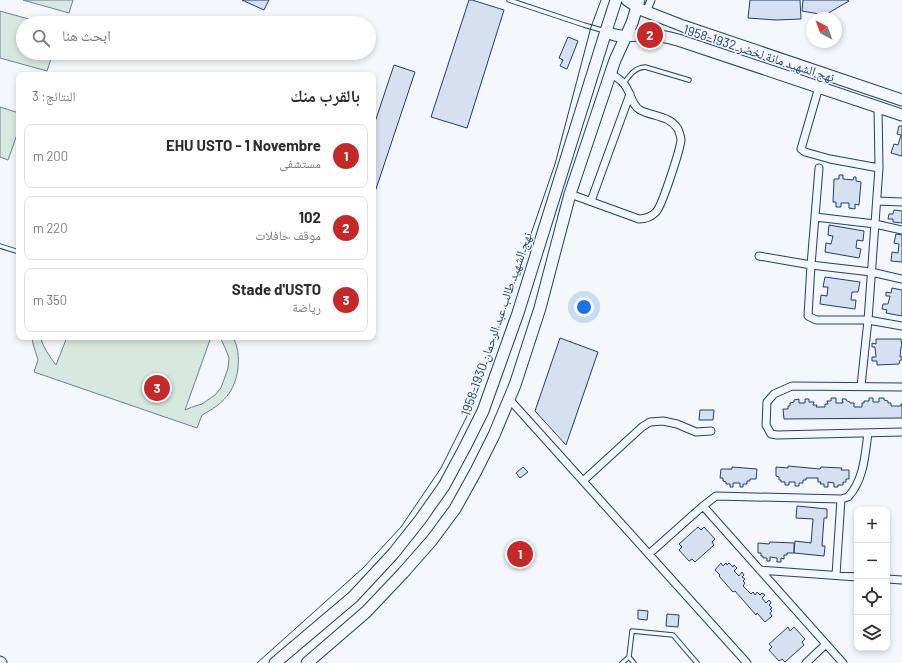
<!DOCTYPE html>
<html lang="ar">
<meta charset="utf-8">
<style>
body{margin:0;font-family:Barlow,"Noto Naskh Arabic",sans-serif;background:#f7f7f7;color:#2b2b33;direction:rtl}
.controls{position:absolute;right:12px;bottom:12px;display:grid;overflow:hidden;border-radius:8px;box-shadow:0 2px 6px #0003}
.controls button{width:36px;height:36px;display:grid;place-items:center;padding:0;border:0;border-bottom:1px solid #e1e1e2;background:#fff;color:#2b2b33;font:20px sans-serif}
.compass{position:absolute;left:806px;top:12px;width:36px;height:36px;border-radius:50%;background:#fff;box-shadow:0 2px 6px #0003;rotate:319deg}
.you{position:absolute;left:584px;top:307px;width:14px;height:14px;margin:-10px;border:3px solid #fff;border-radius:50%;background:#1a73e8;box-shadow:0 0 0 6px #1a73e833}
.badge{display:grid;place-items:center;width:26px;height:26px;border-radius:50%;background:#c62828;color:#fff;font-size:13px;font-weight:700}
.pin{position:absolute;translate:-50% -50%;border:2px solid #fff;box-shadow:0 1px 4px #0006}
.list{margin:0;padding:0;list-style:none}
h2{display:flex;justify-content:space-between;align-items:center;height:52px;margin:0;padding:0 16px;font-size:17px}
h2 small{font-size:13px;font-weight:400;color:#7c7c81}
.list li{display:grid;grid-template-columns:26px 1fr auto;gap:12px;align-items:center;box-sizing:border-box;height:64px;margin:0 8px 8px;padding:0 8px;border:1px solid #e1e1e2;border-radius:8px}
.list b{display:block;font-size:15px;white-space:nowrap}
.list p{margin:0;font-size:13px;white-space:nowrap;color:#7c7c81}
.list em{font-size:13px;font-style:normal;color:#7c7c81}
.icon{flex:none;width:22px;height:22px;fill:none;stroke:currentColor;stroke-width:2;stroke-linecap:round;stroke-linejoin:round}
.map{position:relative;flex:none;width:902px;height:663px;overflow:hidden;direction:ltr}
.search{position:absolute;background:#fff;box-shadow:0 2px 6px #0003;left:16px;top:16px;width:360px;height:44px;display:flex;align-items:center;gap:10px;box-sizing:border-box;padding:0 14px;border-radius:22px;color:#7c7c81;font-size:15px}
.panel{position:absolute;background:#fff;box-shadow:0 2px 6px #0003;left:16px;top:72px;width:360px;height:268px;border-radius:8px;direction:rtl}
.map>svg:first-child{display:block}
.green{fill:#d7e8df;stroke:#687fa3}
.building{fill:#d5e0f0;stroke:#1d3f73}
.lines{fill:none;stroke-linecap:round;stroke-linejoin:round}
.service-casing{stroke:#1d3f73;stroke-width:5.5}
.minor-casing{stroke:#1d3f73;stroke-width:9}
.secondary-casing{stroke:#1d3f73;stroke-width:13}
.service{stroke:#f4f7fb;stroke-width:3.5}
.minor{stroke:#f4f7fb;stroke-width:7}
.secondary{stroke:#f4f7fb;stroke-width:11}
.tram{stroke:#1d3f73;stroke-width:1}
.labels{text-anchor:middle;dominant-baseline:central;stroke-width:3;stroke-linejoin:round;paint-order:stroke}
.street-label{font-size:13px;fill:#1d3f73;stroke:#f4f7fb}
</style>
<div class="map">
<svg width="902" height="663" viewBox="0 0 902 663">
<rect width="100%" height="100%" fill="#f4f7fb"/>
<path class="green" d="M23,0H73L69,13Z
M0,11L43,23H23V53H53L47,71L0,58Z
M0,107L19,113V129L8,160L0,157Z
M32,337H40C44,348 49,356 56,365L67,337H211L185,410L192,407L202,404L215,395L221,388L228,368L229,358L226,350L220,337H233C238,347 239,356 238,368C235,392 223,404 202,415L197,428L34,372L38,360L33,344Z"/>
<path class="building" d="M242,0H269L264,10Z
M469,0H472L504,10L467,128L431,117Z
M750,0H800L801,19L776,20L748,18Z
M803,0H847L849,1L825,15L802,11Z
M568,37L578,41L567,69L560,66L563,60L559,58Z
M394,65L415,72L373,198V128Z
M899,126H902V156L891,153L894,144L898,145L901,135L897,134Z
M839,175H843V179L853,180L854,177H856V181L861,182L859,205L855,204V209L849,208V203H841V207H836V202H833L834,179H839Z
M894,210L902,211V223L893,222V219H888L889,214H893Z
M829,225L864,231L863,241L857,240L856,248L861,249L859,258L825,252L826,243L831,244L833,236L828,235Z
M896,234L902,235V262L891,261L892,252L898,253L899,244L894,243Z
M825,277L860,282L858,292H852L851,300H856L855,309L820,304L821,295L827,296L828,287H823Z
M892,288L902,290V316L886,313L887,310L882,309L883,304H888L890,296H886V292L891,293Z
M560,338L598,352L566,445L535,411Z
M876,339H901L902,347H901L900,357H902V360H900L899,364L877,365V361H872V357H876L875,347H872V343L876,344Z
M831,398H836V403H843L842,399H846L847,401L850,402V403H854V407H862V403H864V401H869V398H873V402H879V398H884V400L888,401V403H891V406H901V404H902V418L784,419L783,409H788V406H790V403L794,402V400L799,399V403H805V399H809V402H814L813,405H817L816,407H825V404H828L827,401H831Z
M700,410H714L713,420H699Z
M788,466L820,469L821,467L842,468L841,470H849V479H846V482H843V485H838V487H834V483L828,482V487H824V484H820L821,482H818V478H806V480H803V483H799V486H795V482H789V485H785V482H781V480H779V477L776,476V467L788,468Z
M523,467L528,472L520,478L516,473Z
M732,467L757,469L756,479H750V481H747V484H743V487H740V483H733V487H730V484H726V482L723,481V478H720L721,469H732Z
M797,506L827,509V518H824L822,546H825L824,556L794,553L795,541L811,543L813,519L796,518Z
M698,527L701,530L704,527L715,539L712,542L714,545L695,562L692,559L689,561L679,550L682,547L679,544Z
M770,542L794,543V553H787V555H784V559L781,558V562H777V558L770,557V561H767V558H763V556H761V553H758V543L769,544Z
M721,563L723,566L726,563L727,565L729,563L733,567L734,565L737,568L734,571L739,576L742,572L744,575L742,577L745,579L743,581L745,583L743,586L751,594L753,592L755,595L757,592L760,595L762,593L765,595L762,598L766,603L769,600L771,603L769,605L772,608L770,609L772,611L770,613L772,616L765,622L757,613L756,615L735,591L733,592L719,576L720,575L715,570Z
M638,610L648,611L647,620L638,619Z
M667,614L679,615L678,627L666,626Z
M788,627L790,631L794,627L805,639L802,642L804,645L785,662L782,659L779,661L769,650L772,647L769,644Z"/>
<g class="lines">
<g class="service-casing">
<path id="service" d="M509,0L584,25L605,31
M624,83C630,75 634,68 645,67L689,80
M0,246L19,252
M629,657L632,631L673,635L697,663
M622,663L629,657L634,663"/>
</g>
<g class="minor-casing">
<path id="minor" d="M646,12L651,0
M819,87L801,149L805,152L830,159L879,168
M819,168L811,265L808,316L816,320H868L902,326
M570,194L639,219C646,219 651,217 656,212C662,206 680,150 681,140C681,137 679,132 678,129C669,115 653,117 640,110C631,105 631,92 624,84C621,80 615,76 610,73
M591,201L630,94
M877,201L902,202
M815,217L875,224L902,230
M759,256L811,265L871,272L902,279
M861,386L868,320L879,168L878,107
M902,387L792,386L774,394L767,402L766,425L771,434L777,435L902,432
M509,399L747,663
M583,481L642,427L650,422L663,421L677,424L696,432L711,431
M841,499L848,497C864,480 865,455 868,433
M703,506L716,496L841,499L836,575
M649,554L703,506L843,663
M760,570L857,577
M887,579L902,580
M806,663L826,644"/>
</g>
<g class="secondary-casing">
<path id="secondary" d="M627,0L642,10L683,26L902,100
M606,31C619,40 631,34 646,35C657,35 668,37 678,40L902,115
M0,662L1,663
M275,663L353,597L393,554L420,520L444,486L465,447L483,411L518,313L606,31L616,0
M307,663L366,612L403,573L432,540L455,509L476,471L494,435L515,385L540,308L570,194L615,60L632,23L639,0"/>
</g>
<use href="#service" class="service"/>
<use href="#minor" class="minor"/>
<use href="#secondary" class="secondary"/>
<path class="tram" d="M257,663L363,568L401,527L441,468L472,406L555,164L591,27L601,0"/>
</g>
<g class="labels">
<g class="street-label">
<text transform="translate(759 53) rotate(18)">نهج الشهيد مانة لخضر 1932-1958</text>
<text transform="translate(496 324) rotate(-71)">نهج الشهيد طالب عبد الرحمان 1930-1958</text>
</g>
</g>
</svg>
<div class="controls">
<button>+</button>
<button>−</button>
<button><svg class="icon" aria-label="locate" viewBox="0 0 24 24"><circle cx="12" cy="12" r="6"/><path d="M12 2v4M12 18v4M2 12h4M18 12h4"/></svg></button>
<button><svg class="icon" aria-label="layers" viewBox="0 0 24 24"><path d="M12 4l9 5-9 5-9-5zM3 14l9 5 9-5"/></svg></button>
</div>
<svg class="compass" viewBox="-18 -18 36 36"><path d="M0-13l5 13h-10z" fill="#e53935"/><path d="M0 13l5-13h-10z" fill="#7c7c81"/></svg>
<div class="you"></div>
<div class="pin badge" style="left:520px;top:554px">1</div>
<div class="pin badge" style="left:650px;top:35px">2</div>
<div class="pin badge" style="left:157px;top:388px">3</div>
<div class="search"><svg class="icon" aria-label="search" viewBox="0 0 24 24"><circle cx="10" cy="10" r="6"/><path d="M15 15l6 6"/></svg>ابحث هنا</div>
<section class="panel">
<h2>بالقرب منك<small>النتائج: 3</small></h2>
<ul class="list">
<li><span class="badge">1</span><div><b>EHU USTO - 1 Novembre</b><p>مستشفى</p></div><em>200 m</em></li>
<li><span class="badge">2</span><div><b>102</b><p>موقف حافلات</p></div><em>220 m</em></li>
<li><span class="badge">3</span><div><b>Stade d'USTO</b><p>رياضة</p></div><em>350 m</em></li>
</ul>
</section>
</div>
